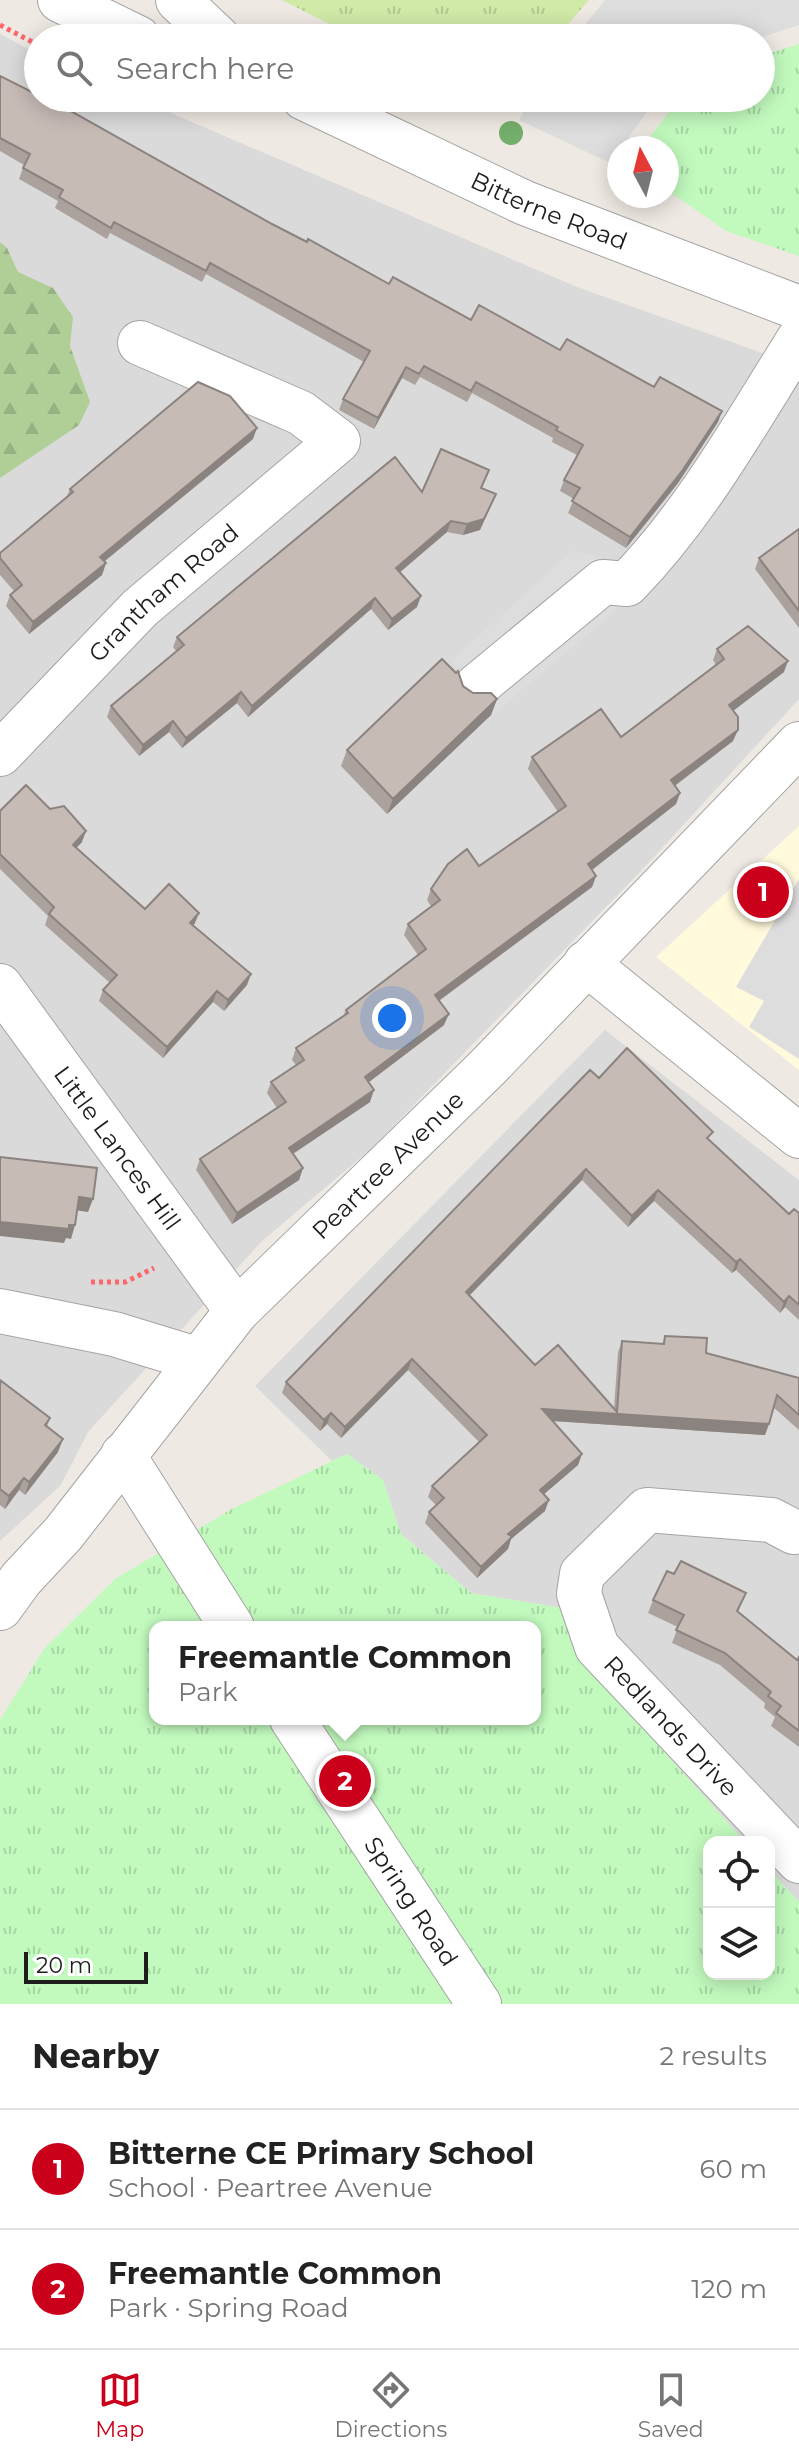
<!DOCTYPE html>
<meta charset="utf-8">
<style>
body{margin:0;font-family:Montserrat,sans-serif;background:#f6f6f6;color:#222}
.controls{position:absolute;right:24px;bottom:24px;display:grid;overflow:hidden;border-radius:16px;box-shadow:0 4px 20px #0003}
.controls button{width:72px;height:72px;display:grid;place-items:center;padding:0;border:0;border-bottom:2px solid #e0e0e0;background:#fff;color:#222;font:40px sans-serif}
.compass{position:absolute;left:607px;top:136px;width:72px;height:72px;border-radius:50%;background:#fff;box-shadow:0 4px 20px #0003;rotate:353deg}
.scale{position:absolute;left:24px;bottom:20px;width:124px;box-sizing:border-box;padding-left:8px;border:4px solid #1d1d1d;border-top:0;font-size:22px;line-height:28px;white-space:nowrap;color:#1d1d1d;-webkit-text-stroke:6px #fff;paint-order:stroke}
.you{position:absolute;left:392px;top:1018px;width:28px;height:28px;margin:-20px;border:6px solid #fff;border-radius:50%;background:#1a73e8;box-shadow:0 0 0 12px #1a73e833}
.badge{display:grid;place-items:center;width:52px;height:52px;border-radius:50%;background:#cb001b;color:#fff;font-size:26px;font-weight:700}
.pin{position:absolute;translate:-50% -50%;border:4px solid #fff;box-shadow:0 2px 8px #0006}
.popup{position:absolute;left:149px;top:1621px;width:392px;height:104px;box-sizing:border-box;display:grid;place-content:center;border-radius:16px;background:#fff;filter:drop-shadow(0 2px 6px #0005);font-size:26px;white-space:nowrap;color:#767676}
.popup b{font-size:30px;color:#222}
.popup::after{content:'';position:absolute;left:50%;top:100%;margin-left:-16px;border:16px solid transparent;border-top-color:#fff}
.list{margin:0;padding:0;list-style:none}
h2{display:flex;justify-content:space-between;align-items:center;height:104px;margin:0;padding:0 32px;font-size:34px}
h2 small{font-size:26px;font-weight:400;color:#767676}
.list li{display:grid;grid-template-columns:52px 1fr auto;gap:24px;align-items:center;box-sizing:border-box;height:120px;padding:0 32px;border-top:2px solid #e0e0e0}
.list b{display:block;font-size:30px;white-space:nowrap}
.list p{margin:0;font-size:26px;white-space:nowrap;color:#767676}
.list em{font-size:26px;font-style:normal;color:#767676}
.icon{flex:none;width:44px;height:44px;fill:none;stroke:currentColor;stroke-width:2;stroke-linecap:round;stroke-linejoin:round}
.map{position:relative;flex:none;width:799px;height:2004px;overflow:hidden}
.search{position:absolute;background:#fff;box-shadow:0 4px 20px #0003;left:24px;right:24px;top:24px;height:88px;display:flex;align-items:center;gap:20px;box-sizing:border-box;padding:0 28px;border-radius:44px;color:#767676;font-size:30px}
.sheet{height:344px;background:#fff}
nav{display:flex;justify-content:space-around;align-items:center;box-sizing:border-box;height:112px;border-top:2px solid #e0e0e0;background:#fff;font-size:22px;color:#767676}
nav a{display:grid;justify-items:center;gap:4px}
nav .on{color:#cb001b}
.map>svg:first-child{display:block}
.residential{fill:#dbdada}
.education{fill:#fffadc}
.grass{fill:url(#grass-tufts)}
.forest{fill:url(#forest-firs)}
.park{fill:url(#park-tufts);fill-rule:evenodd}
.parking{fill:#ddd}
.lines{fill:none;stroke-linecap:round;stroke-linejoin:round}
.minor-casing{stroke:#a4a4a4;stroke-width:46}
.path{stroke:#fd666b;stroke-width:5;stroke-dasharray:4 4;stroke-linecap:butt}
.minor{stroke:#fff;stroke-width:44}
.tree{fill:#74ae6b}
.wall{fill:#aba19d}
.shaded-wall{fill:#8b837f}
.building{fill:#c7bbb6;stroke:#8b837f;stroke-width:2}
.labels{text-anchor:middle;dominant-baseline:central;stroke-width:6;stroke-linejoin:round;paint-order:stroke}
.street-label{font-size:24px;fill:#1d1d1d;stroke:#fff}
</style>
<div class="map">
<svg width="799" height="2004" viewBox="0 0 799 2004">
<defs>
<pattern id="grass-tufts" width="24" height="20" patternUnits="userSpaceOnUse" patternTransform="scale(2)"><rect width="24" height="20" fill="#d1eaa7"/><path d="M3 7l-1-3M5 7V3M7 7l1-3M15 17l-1-3M17 17v-4M19 17l1-3" fill="none" stroke="#b3c88f"/></pattern>
<pattern id="forest-firs" width="22" height="20" patternUnits="userSpaceOnUse" patternTransform="scale(2)"><rect width="22" height="20" fill="#afcf97"/><path d="M5 1l3.5 6h-7zM16 11l3.5 6h-7z" fill="#96b182"/></pattern>
<pattern id="park-tufts" width="24" height="20" patternUnits="userSpaceOnUse" patternTransform="scale(2)"><rect width="24" height="20" fill="#c2fabe"/><path d="M3 7l-1-3M5 7V3M7 7l1-3M15 17l-1-3M17 17v-4M19 17l1-3" fill="none" stroke="#a6d6a3"/></pattern>
</defs>
<rect width="100%" height="100%" fill="#efe9e3"/>
<path class="residential" d="M0,34L38,54V98H136L577,287L799,366V699L640,872L372,1148L262,1241L88,1432L61,1485L0,1541Z
M605,1030L799,1180V1902L769,1869V1842H745L597,1677L568,1609L471,1593L401,1534L383,1480L347,1454L332,1461L255,1386Z"/>
<path class="education" d="M799,826V1070L656,957Z"/>
<path class="grass" d="M282,0H589L556,38H357Z"/>
<path class="forest" d="M0,242L7,248L18,272L53,288L73,317L70,346L90,402L79,425L0,478Z"/>
<path class="park" d="M799,44V256L726,231L667,190V148H641L680,98H761V56Z
M347,1454L383,1480L401,1534L471,1593L568,1609L597,1677L745,1842H709V1974H769V1869L799,1902V2004H0V1720L44,1649L115,1579L230,1510ZM155,1627H535V1719H155Z"/>
<path class="parking" d="M605,0H799V25L760,38H574Z
M532,98H657L610,163L519,120Z
M573,550L598,557L637,592L494,714L451,661Z
M799,879V1059L749,1027L764,1001L736,987Z"/>
<g class="lines">
<g class="minor-casing">
<g id="minor">
<path d="M60,0L138,38"/>
<path d="M178,0L218,38"/>
<path id="s1" d="M304,98L525,203L799,308"/>
<path d="M477,686L603,582L627,584C697,512 746,423 799,339"/>
<path id="s2" d="M0,754L140,608L338,441L301,413L140,343"/>
<path d="M586,963L799,1136"/>
<path id="s3" d="M0,986L237,1311"/>
<path d="M0,1311L114,1334L196,1359"/>
<path d="M123,1455L232,1627"/>
<path id="s4" d="M794,1532L771,1520L647,1510L582,1574L579,1594L597,1647L799,1861"/>
<path id="s5" d="M0,1608L21,1579L63,1534L237,1311L487,1068L799,744"/>
<path id="s6" d="M292,1719L479,2004"/>
</g>
</g>
<path class="path" d="M0,25L38,45
M91,1282H125L154,1268"/>
<use href="#minor" class="minor"/>
</g>
<circle class="tree" cx="511" cy="133" r="12"/>
<path class="wall" d="M0,76L272,224L389,284L471,320L560,350L654,387L722,411L718,422L678,483L626,548L568,513L574,499L560,491L564,480L577,455L552,442L553,438L472,393L467,402L420,377L415,385L402,378L374,429L339,410L343,399L364,362L206,274L202,282L110,233L107,239L55,208L58,201L19,179L24,165L0,151Z
M253,439L104,562L106,563L102,575L29,634L6,606L10,595L14,591L0,575V558L67,496L70,489Z
M481,488L496,494L480,530L463,535L447,532L400,572L417,607L388,630L371,609L248,717L237,703L182,748L169,732L139,756L107,717L111,706L177,652L173,647L177,637L422,492Z
M799,529V628L755,569L759,558Z
M717,649L784,672L733,711V741L675,786L680,793L676,804L592,870L596,876L592,887L439,1001L444,1025L369,1082L370,1102L293,1154L303,1168L299,1180L232,1224L196,1170L200,1159L277,1108L267,1093L271,1082L296,1065L292,1060L296,1048L343,1016L346,1010L418,955L404,935L408,924L431,906L427,900L431,889L479,866L558,812L528,769L532,757L621,737L716,665L713,660Z
M463,686L473,693L497,699L491,715L387,814L341,766L347,750Z
M0,811L82,842L76,848L145,909L195,923L193,925L247,985L224,1011L213,1002L163,1058L99,1001L103,990L110,983L45,925L48,916L0,869Z
M599,1078L710,1141L789,1214L799,1213V1320L785,1307L780,1313L736,1270L732,1273L654,1201L628,1227L582,1180L470,1295L535,1365L614,1408L618,1352L622,1341L662,1344L665,1336L706,1353L799,1378V1430L773,1407L765,1435L553,1421L582,1454L578,1465L544,1494L545,1511L511,1539L508,1549L477,1578L425,1523L429,1512L436,1505L428,1497L432,1486L479,1442L408,1370L341,1438L327,1424L320,1431L282,1393L286,1382Z
M0,1380L50,1418L47,1427L58,1452L25,1495L19,1490L5,1509L0,1505Z
M674,1574L746,1593L738,1612L797,1660L799,1657V1747L771,1726L775,1717L764,1708L765,1703L720,1665L672,1643L678,1627L648,1613L653,1600Z"/>
<path class="shaded-wall" d="M406,367L402,378L374,429L378,418Z
M722,411L718,422L678,483L626,548L630,537Z
M257,428L253,439L96,568L100,557Z
M496,494L480,530L463,535L467,524Z
M451,521L447,532L392,579L396,568Z
M106,563L102,575L29,634L33,622Z
M421,596L417,607L388,630L392,619Z
M375,598L371,609L248,717L252,706Z
M788,661L784,672L725,717L729,705Z
M241,692L237,703L182,748L186,738Z
M497,699L491,715L387,814L393,799Z
M173,721L169,732L139,756L143,745Z
M738,730L733,741L666,792L671,780Z
M680,793L676,804L584,876L588,864Z
M86,831L82,842L69,856L73,845Z
M596,876L592,887L430,1007L435,995Z
M199,913L195,923L186,933L190,923Z
M251,974L247,985L224,1011L228,1000Z
M217,991L213,1002L163,1058L167,1047Z
M449,1014L444,1025L361,1088L365,1077Z
M374,1090L370,1102L285,1159L289,1148Z
M303,1168L299,1180L232,1224L237,1213Z
M586,1169L582,1180L462,1303L466,1292Z
M658,1190L654,1201L628,1227L632,1216Z
M79,1197L93,1199L88,1212L74,1210Z
M0,1222L75,1225L71,1239L66,1238L64,1243L0,1236Z
M740,1259L736,1270L732,1273L736,1262Z
M789,1296L785,1307L780,1313L784,1302Z
M412,1359L408,1370L341,1438L345,1427Z
M542,1409L769,1424L765,1435L538,1420Z
M331,1413L327,1424L320,1431L324,1420Z
M63,1439L58,1452L25,1495L29,1482Z
M582,1454L578,1465L536,1501L540,1490Z
M24,1478L19,1490L5,1509L9,1496Z
M549,1500L545,1511L511,1539L508,1549L477,1578L481,1567L508,1534Z"/>
<path class="building" d="M0,76L38,95V98H45L67,109L272,224L307,242L308,239L389,284L393,277L471,320L479,305L560,350L567,339L654,387L660,377L722,411L682,471L630,537L572,501L580,488L564,480L583,445L556,430L558,427L476,382L471,391L424,366L419,374L406,367L378,418L343,399L370,351L210,263L206,271L114,222L111,228L59,197L63,190L23,168L30,154L0,138Z
M198,382L230,396L257,428L100,557L106,563L33,622L10,595L22,585L0,558V553L73,492L70,489Z
M441,449L489,470L481,488L496,494L484,519L467,524L451,521L396,568L421,596L392,619L375,598L252,706L241,692L186,738L173,721L143,745L111,706L184,645L177,637L395,457L422,492Z
M799,529V611L759,558Z
M748,626L788,661L729,705L738,717V730L671,780L680,793L588,864L596,876L435,995L449,1014L365,1077L374,1090L289,1148L303,1168L237,1213L200,1159L286,1102L271,1082L304,1060L296,1048L348,1013L346,1010L426,949L408,924L440,900L431,889L448,864L467,849L479,866L566,806L532,757L601,709L621,737L724,659L717,649Z
M442,659L456,673L458,671L463,686L473,693H491L497,699L393,799L347,750Z
M26,785L50,809L64,806L86,831L73,845L145,909L169,884L199,913L190,923L251,974L228,1000L217,991L167,1047L103,990L117,975L49,914L54,907L0,854V811Z
M627,1048L713,1132L707,1138L789,1214L794,1209L799,1213V1305L789,1296L784,1302L740,1259L736,1262L658,1190L632,1216L586,1169L466,1292L535,1365L558,1345L617,1412L622,1341L664,1344L665,1336L707,1338L706,1353L799,1378V1415L777,1395L769,1424L542,1409L582,1454L540,1490L549,1500L508,1534L512,1537L481,1567L429,1512L444,1498L432,1486L487,1435L412,1359L345,1427L331,1413L324,1420L286,1382L590,1070L599,1078Z
M0,1157L97,1168L93,1199L79,1197L75,1225H69V1229L0,1222Z
M0,1380L50,1418L45,1425L63,1439L29,1482L24,1478L9,1496L0,1489Z
M681,1561L746,1593L737,1611L797,1660L799,1657V1731L776,1713L781,1706L768,1696L771,1692L725,1653L676,1630L684,1615L653,1600L667,1571L674,1574Z"/>
<g class="labels">
<g class="street-label">
<text stroke="none"><textPath href="#s1" startOffset="270">Bitterne Road</textPath></text>
<text stroke="none"><textPath href="#s2" startOffset="230">Grantham Road</textPath></text>
<text stroke="none"><textPath href="#s3" startOffset="200">Little Lances Hill</textPath></text>
<text stroke="none"><textPath href="#s5" startOffset="590">Peartree Avenue</textPath></text>
<text stroke="none"><textPath href="#s4" startOffset="426">Redlands Drive</textPath></text>
<text stroke="none"><textPath href="#s6" startOffset="218">Spring Road</textPath></text>
</g>
</g>
</svg>
<div class="controls">
<button><svg class="icon" aria-label="locate" viewBox="0 0 24 24"><circle cx="12" cy="12" r="6"/><path d="M12 2v4M12 18v4M2 12h4M18 12h4"/></svg></button>
<button><svg class="icon" aria-label="layers" viewBox="0 0 24 24"><path d="M12 4l9 5-9 5-9-5zM3 14l9 5 9-5"/></svg></button>
</div>
<svg class="compass" viewBox="-18 -18 36 36"><path d="M0-13l5 13h-10z" fill="#e53935"/><path d="M0 13l5-13h-10z" fill="#767676"/></svg>
<div class="scale">20 m</div>
<div class="you"></div>
<div class="pin badge" style="left:763px;top:892px">1</div>
<div class="pin badge" style="left:345px;top:1781px">2</div>
<div class="popup"><b>Freemantle Common</b>Park</div>
<div class="search"><svg class="icon" aria-label="search" viewBox="0 0 24 24"><circle cx="10" cy="10" r="6"/><path d="M15 15l6 6"/></svg>Search here</div>
</div>
<section class="sheet">
<h2>Nearby<small>2 results</small></h2>
<ul class="list">
<li><span class="badge">1</span><div><b>Bitterne CE Primary School</b><p>School · Peartree Avenue</p></div><em>60 m</em></li>
<li><span class="badge">2</span><div><b>Freemantle Common</b><p>Park · Spring Road</p></div><em>120 m</em></li>
</ul>
</section>
<nav>
<a class="on"><svg class="icon" aria-label="map" viewBox="0 0 24 24"><path d="M3 6l6-2 6 2 6-2v14l-6 2-6-2-6 2zM9 4v14M15 6v14"/></svg>Map</a>
<a><svg class="icon" aria-label="directions" viewBox="0 0 24 24"><path d="M12 3l9 9-9 9-9-9zM9 14v-3h6M13 9l2 2-2 2"/></svg>Directions</a>
<a><svg class="icon" aria-label="saved" viewBox="0 0 24 24"><path d="M7 4h10v16l-5-4-5 4z"/></svg>Saved</a>
</nav>
